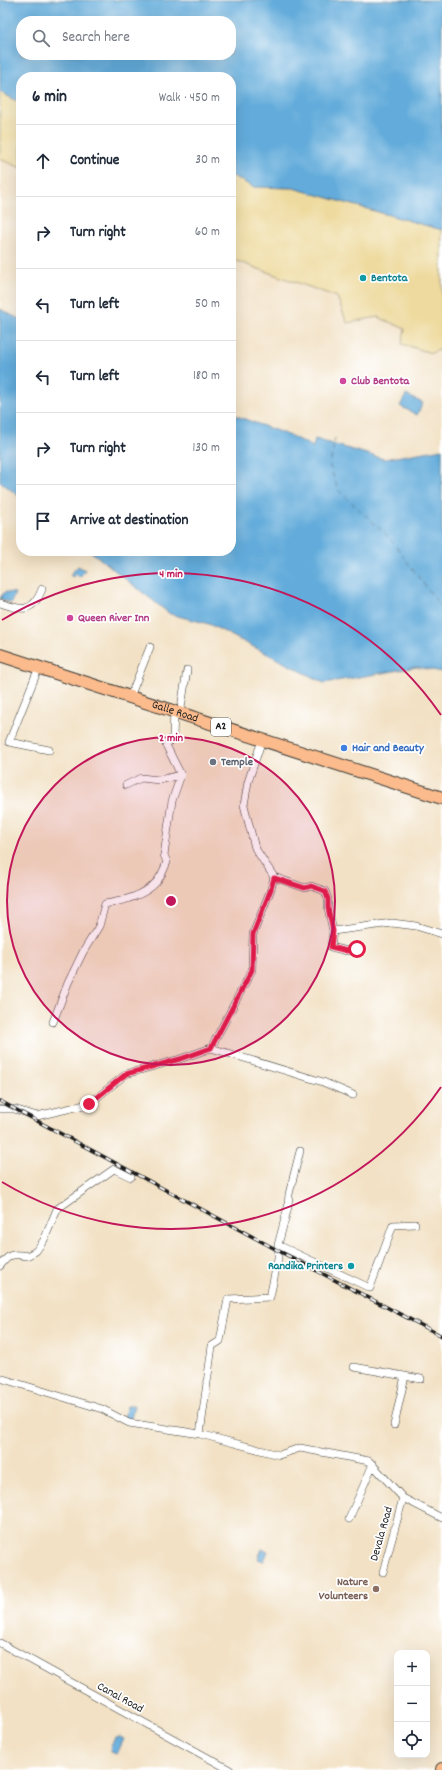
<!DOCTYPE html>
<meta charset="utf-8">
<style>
body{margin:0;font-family:Dekko,sans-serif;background:#f2f2f3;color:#1f2937}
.controls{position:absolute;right:12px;bottom:12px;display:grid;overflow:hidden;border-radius:8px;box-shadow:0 4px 16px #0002}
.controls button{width:36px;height:36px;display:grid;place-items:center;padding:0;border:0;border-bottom:1px solid #e0e1e3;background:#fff;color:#1f2937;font:20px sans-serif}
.stop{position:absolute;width:12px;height:12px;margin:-9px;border:3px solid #e11d48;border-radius:50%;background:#fff}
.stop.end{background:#e11d48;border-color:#fff;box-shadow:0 1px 4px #0008}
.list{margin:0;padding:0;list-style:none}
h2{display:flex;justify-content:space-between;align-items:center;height:52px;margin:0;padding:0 16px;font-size:17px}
h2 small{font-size:13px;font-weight:400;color:#747a83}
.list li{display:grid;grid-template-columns:26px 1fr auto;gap:12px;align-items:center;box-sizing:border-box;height:72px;padding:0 16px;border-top:1px solid #e0e1e3}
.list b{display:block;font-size:15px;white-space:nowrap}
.list em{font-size:13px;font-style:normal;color:#747a83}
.icon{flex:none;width:22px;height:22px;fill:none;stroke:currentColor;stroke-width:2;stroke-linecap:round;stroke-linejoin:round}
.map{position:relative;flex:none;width:442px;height:1770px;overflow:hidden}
.search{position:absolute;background:#fff;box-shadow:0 4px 16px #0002;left:16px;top:16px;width:220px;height:44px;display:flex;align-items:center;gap:10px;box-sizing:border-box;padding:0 14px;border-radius:16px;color:#747a83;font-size:15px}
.panel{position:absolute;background:#fff;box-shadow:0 4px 16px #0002;left:16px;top:72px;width:220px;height:484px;border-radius:16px}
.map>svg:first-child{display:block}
.sand{fill:#eeda9e;stroke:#857b5d}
.water{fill:#62abda;stroke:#3f647b;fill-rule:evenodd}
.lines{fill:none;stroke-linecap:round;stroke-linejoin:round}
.ferry{stroke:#3c5c71;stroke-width:1;stroke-dasharray:5 4;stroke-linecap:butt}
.minor-casing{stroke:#3c3a35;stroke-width:8}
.primary-casing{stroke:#3c3a35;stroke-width:14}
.trunk-casing{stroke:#3c3a35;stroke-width:14}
.minor{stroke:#fff;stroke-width:7}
.primary{stroke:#fbbb8c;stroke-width:12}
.trunk{stroke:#fbbb8c;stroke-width:12}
.rail-casing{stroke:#1c1c1c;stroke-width:3.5}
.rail{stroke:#fff;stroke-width:2;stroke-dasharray:6;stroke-linecap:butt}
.route{stroke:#e11d48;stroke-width:5}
.ring{fill:none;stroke:#c2185b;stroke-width:2}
.culture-dot{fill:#0f9aa8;stroke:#fff;stroke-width:1.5}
.hotel-dot{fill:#d1479c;stroke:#fff;stroke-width:1.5}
.shop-dot{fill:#3f7fe0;stroke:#fff;stroke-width:1.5}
.worship-dot{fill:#6b7280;stroke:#fff;stroke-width:1.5}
.education-dot{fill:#8d6e63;stroke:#fff;stroke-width:1.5}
.labels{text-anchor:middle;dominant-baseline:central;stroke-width:3.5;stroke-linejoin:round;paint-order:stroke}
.shield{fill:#fff;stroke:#606060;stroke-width:1}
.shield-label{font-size:11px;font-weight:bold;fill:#1c1c1c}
.culture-label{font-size:12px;font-weight:bold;fill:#0d838f;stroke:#fff;text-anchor:start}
.hotel-label{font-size:12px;font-weight:bold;fill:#b23c85;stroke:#fff;text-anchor:start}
.street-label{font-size:12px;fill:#1c1c1c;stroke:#fff}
.shop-label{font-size:12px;font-weight:bold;fill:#366cbe;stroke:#fff;text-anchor:start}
.worship-label{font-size:12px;font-weight:bold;fill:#5b616d;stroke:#fff;text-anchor:start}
.education-label{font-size:12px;font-weight:bold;fill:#785e54;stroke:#fff;text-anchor:end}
.centre{fill:#c2185b;stroke:#fff;stroke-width:2}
.ring-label{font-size:12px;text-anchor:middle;font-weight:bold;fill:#c2185b;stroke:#fff;stroke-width:3.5;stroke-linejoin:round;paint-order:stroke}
</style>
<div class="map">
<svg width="442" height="1770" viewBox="0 0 442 1770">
<rect width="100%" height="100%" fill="#fff"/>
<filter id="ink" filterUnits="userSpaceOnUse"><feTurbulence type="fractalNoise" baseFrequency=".025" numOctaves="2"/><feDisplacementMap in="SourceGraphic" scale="8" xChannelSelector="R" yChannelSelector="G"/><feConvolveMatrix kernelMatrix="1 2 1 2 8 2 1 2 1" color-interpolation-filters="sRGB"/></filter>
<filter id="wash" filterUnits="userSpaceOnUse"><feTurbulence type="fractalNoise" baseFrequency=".012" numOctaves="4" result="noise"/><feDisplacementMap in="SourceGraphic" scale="16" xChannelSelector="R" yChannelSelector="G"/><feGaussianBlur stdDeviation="0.9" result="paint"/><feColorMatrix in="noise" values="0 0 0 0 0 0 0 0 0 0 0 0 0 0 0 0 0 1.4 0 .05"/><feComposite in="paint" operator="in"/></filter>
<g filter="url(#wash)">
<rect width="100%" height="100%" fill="#f2e1c4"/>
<path class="sand" d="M0,92L21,103V168L0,159Z
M231,175L253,187L293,188L442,230V349L431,353L402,344L405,329L378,317L347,323L337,297L231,259Z"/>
<path class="water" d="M0,0H442V230L293,188L253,187L231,175V77H21V103L0,92ZM21,21H231V55H21Z
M0,309L21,320V498L0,481Z
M406,395L423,403L417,415L400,406Z
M231,414L291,436L313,447L315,439L384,459L442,449V672L417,667L324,683L209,624L170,614L90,551H231Z
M78,566L85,570L80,577L75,574L73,577L70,575Z
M5,592L15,593L11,603L0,599L2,595Z
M127,1406H134L131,1419H127L124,1417Z
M262,1549L268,1551L264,1561L258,1559Z
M120,1737L124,1739L117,1754L110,1752L111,1745L115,1738Z"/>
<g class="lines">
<path class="ferry" d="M335,438L330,466L338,490L387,535L442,608"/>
</g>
</g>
<g filter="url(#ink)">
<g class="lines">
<g class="minor-casing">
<path id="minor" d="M0,603C21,610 33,614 42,589
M39,667L9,742L49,750
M130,697L150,647
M180,714L187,670
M126,785L141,778L159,780L181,775
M274,877L305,888L311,886L325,891L328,899V908L333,931L392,923L416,926L442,934
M333,931L331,947L347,951L357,949
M53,1022L68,983L83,952L99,926L105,904C124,901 150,894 160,877C163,872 165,867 167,862L164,855L172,801L181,775L166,745L173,737L174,711
M211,1048L252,970L253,934L271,889L274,877L255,848L244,805L248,782L262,740
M0,1109H14L37,1116L89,1104L126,1074L180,1059L211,1048L323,1082L353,1095
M278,1245L370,1288L393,1225L415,1224
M0,1266C9,1254 12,1253 27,1256L36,1251L44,1240L57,1209L114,1169L131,1177
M354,1367L421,1379
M0,1378L102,1409L129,1423L200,1434L279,1455L300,1448L369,1461L403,1498
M394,1425L405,1376
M200,1434L212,1346L220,1341L228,1299L270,1297L278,1259V1245L288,1207L289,1194L300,1151
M349,1519L373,1464
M383,1572L403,1498L442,1518
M0,1643L230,1770"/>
</g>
<g class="primary-casing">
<path id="primary" d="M442,1770V1769"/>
</g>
<g class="trunk-casing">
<g id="trunk">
<path id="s1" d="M0,655L442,798"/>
</g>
</g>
<use href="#minor" class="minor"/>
<use href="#primary" class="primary"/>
<use href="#trunk" class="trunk"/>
<g class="rail-casing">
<path id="rail" d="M0,1101L279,1251L442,1336"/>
</g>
<use href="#rail" class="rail"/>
</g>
</g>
<g class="lines" filter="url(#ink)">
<path class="route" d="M89,1104L126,1074L180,1059L211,1048L252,970L253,934L271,889L274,878L305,888L311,886L325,891L328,899V908L333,931L331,947L347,951L357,949"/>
</g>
<circle cx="171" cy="901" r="164" fill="#c2185b" fill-opacity=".12"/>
<g class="ring">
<circle cx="171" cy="901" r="164"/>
<path d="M441 1087A328 328 0 0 1 2 1182M2 620A328 328 0 0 1 441 715"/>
</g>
<g class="culture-dot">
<circle cx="363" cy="278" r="4"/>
<circle cx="351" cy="1266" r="4"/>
</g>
<g class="hotel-dot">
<circle cx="343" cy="381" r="4"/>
<circle cx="70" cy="618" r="4"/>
</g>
<circle class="shop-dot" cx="344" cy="748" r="4"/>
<circle class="worship-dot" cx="213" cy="762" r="4"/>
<circle class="education-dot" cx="376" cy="1589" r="4"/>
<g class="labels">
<rect class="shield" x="211" y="718" width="20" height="18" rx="3"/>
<g class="shield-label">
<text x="221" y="727">A2</text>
</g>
<g class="culture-label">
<text x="371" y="278">Bentota</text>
<text x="343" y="1266" text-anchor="end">Randika Printers</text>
</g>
<g class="hotel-label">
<text x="351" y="381">Club Bentota</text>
<text x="78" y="618">Queen River Inn</text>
</g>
<g class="street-label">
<text stroke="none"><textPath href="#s1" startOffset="184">Galle Road</textPath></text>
<text transform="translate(382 1534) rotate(-74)">Devala Road</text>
<text transform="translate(120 1698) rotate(29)">Canal Road</text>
</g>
<g class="shop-label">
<text x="352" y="748">Hair and Beauty</text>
</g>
<g class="worship-label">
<text x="221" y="762">Temple</text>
</g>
<g class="education-label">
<text x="368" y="1582">Nature<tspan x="368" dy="14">Volunteers</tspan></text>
</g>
</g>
<circle cx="171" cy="901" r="6" class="centre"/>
<g class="ring-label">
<text x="171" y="577">4 min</text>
<text x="171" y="741">2 min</text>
</g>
</svg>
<div class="controls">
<button>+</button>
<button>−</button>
<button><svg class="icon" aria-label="locate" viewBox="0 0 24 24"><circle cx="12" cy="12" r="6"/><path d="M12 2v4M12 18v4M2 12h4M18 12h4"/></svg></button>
</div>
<div class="stop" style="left:357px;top:949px"></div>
<div class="stop end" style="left:89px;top:1104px"></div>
<div class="search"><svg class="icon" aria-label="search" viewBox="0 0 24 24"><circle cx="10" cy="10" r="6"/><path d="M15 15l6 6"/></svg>Search here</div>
<section class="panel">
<h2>6 min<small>Walk · 450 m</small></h2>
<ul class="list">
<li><svg class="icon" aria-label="ahead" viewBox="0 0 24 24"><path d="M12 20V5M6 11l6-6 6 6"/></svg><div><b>Continue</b></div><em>30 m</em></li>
<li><svg class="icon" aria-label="right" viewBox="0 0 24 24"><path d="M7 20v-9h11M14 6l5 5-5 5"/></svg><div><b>Turn right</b></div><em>60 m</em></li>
<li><svg class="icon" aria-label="left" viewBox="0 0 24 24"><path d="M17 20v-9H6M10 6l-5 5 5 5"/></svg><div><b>Turn left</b></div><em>50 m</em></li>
<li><svg class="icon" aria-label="left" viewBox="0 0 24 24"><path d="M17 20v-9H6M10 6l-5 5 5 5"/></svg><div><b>Turn left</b></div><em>180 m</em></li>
<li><svg class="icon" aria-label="right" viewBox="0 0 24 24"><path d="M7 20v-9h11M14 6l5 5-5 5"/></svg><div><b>Turn right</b></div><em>130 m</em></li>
<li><svg class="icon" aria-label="arrive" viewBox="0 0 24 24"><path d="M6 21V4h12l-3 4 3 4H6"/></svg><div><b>Arrive at destination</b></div></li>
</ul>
</section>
</div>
